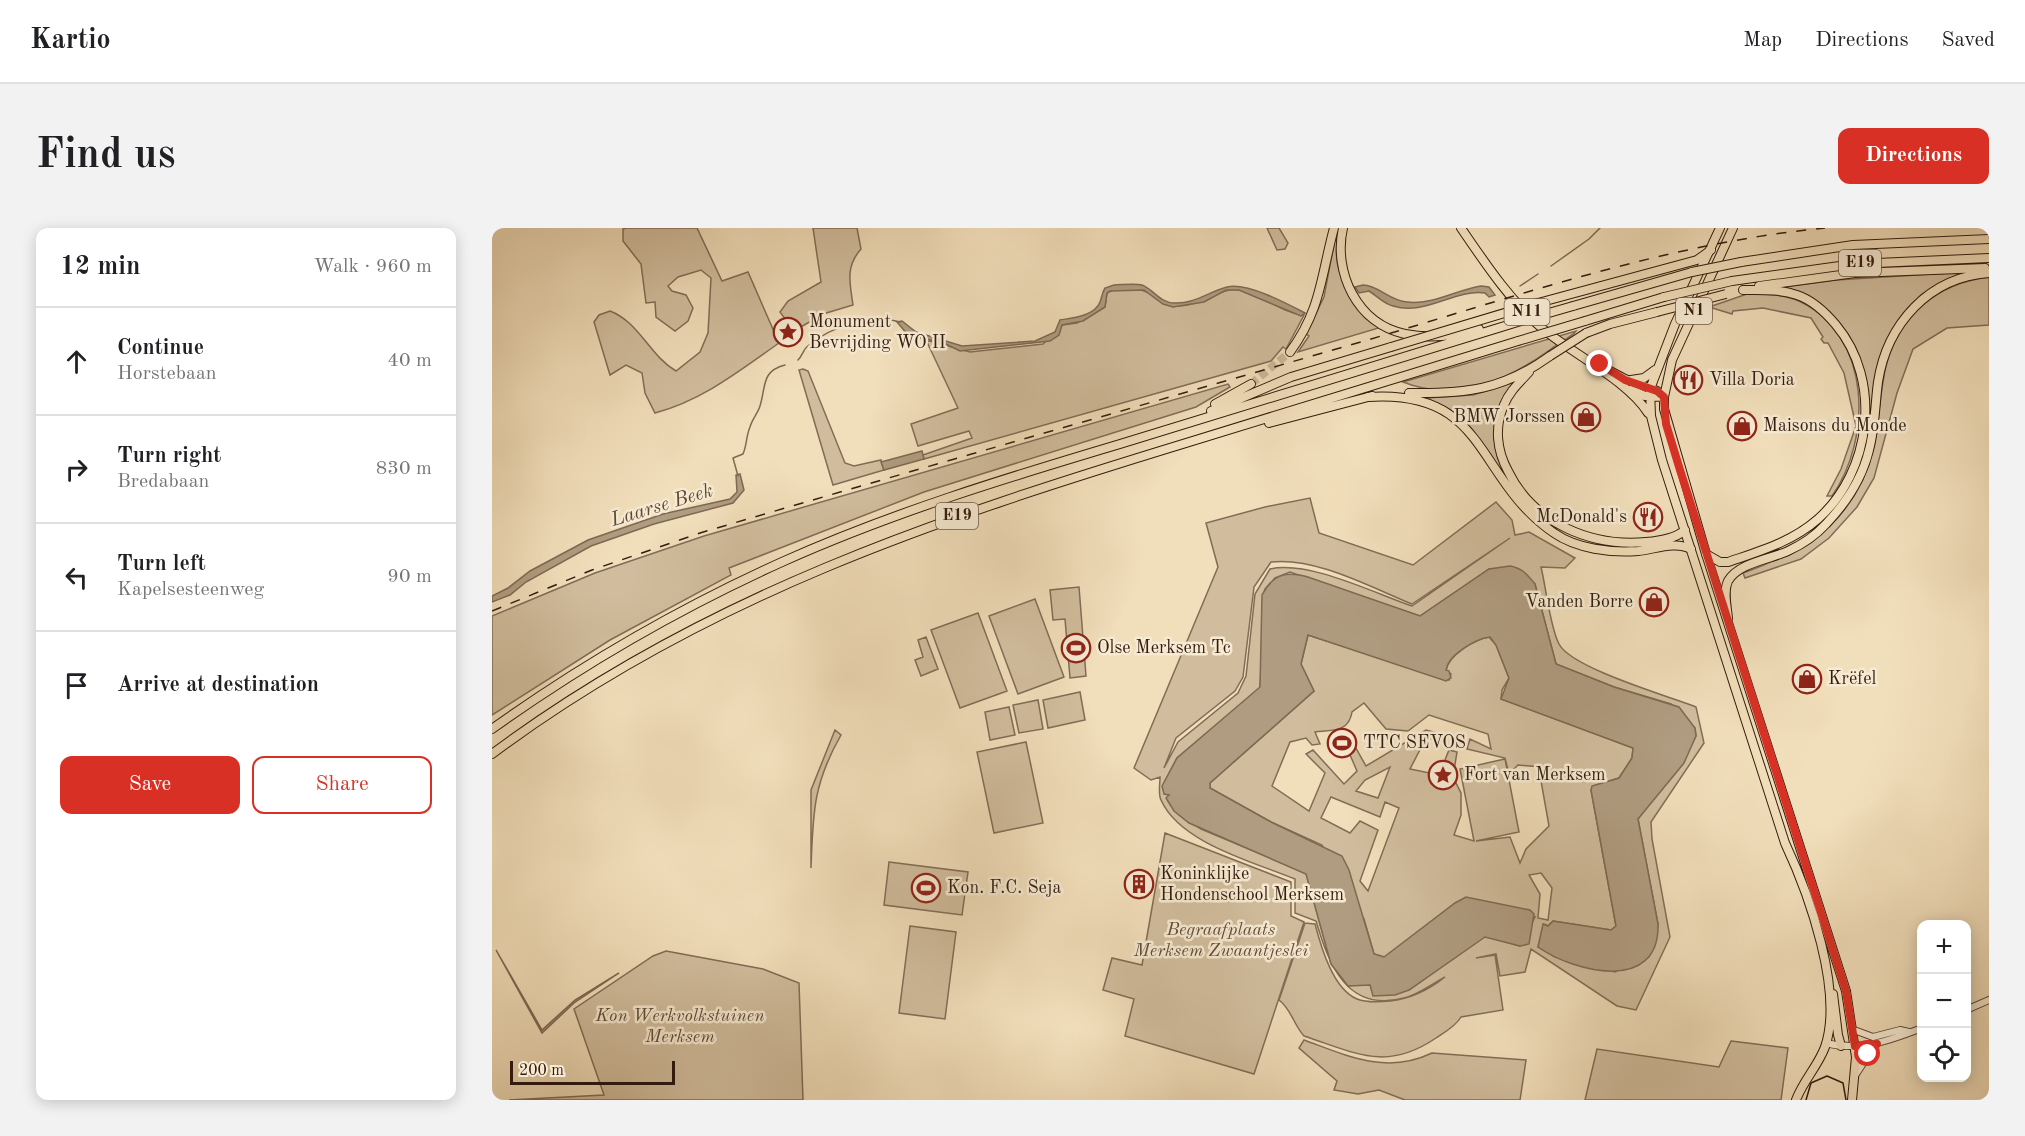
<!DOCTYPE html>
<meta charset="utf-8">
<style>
body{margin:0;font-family:"Old Standard TT",serif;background:#f2f2f2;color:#202124}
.controls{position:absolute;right:18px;bottom:18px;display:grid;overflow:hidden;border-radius:12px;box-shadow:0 3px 15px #0003}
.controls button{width:54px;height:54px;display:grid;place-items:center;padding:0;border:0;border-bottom:2px solid #e0e0e0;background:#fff;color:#202124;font:30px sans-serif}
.scale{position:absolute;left:18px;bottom:15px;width:165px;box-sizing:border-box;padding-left:6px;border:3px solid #331c0e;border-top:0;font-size:16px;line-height:21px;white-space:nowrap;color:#331c0e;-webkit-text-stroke:4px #f6ead2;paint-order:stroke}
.stop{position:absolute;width:18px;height:18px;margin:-14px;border:4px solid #d93025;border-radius:50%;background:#fff}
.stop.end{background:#d93025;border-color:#fff;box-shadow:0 2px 6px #0008}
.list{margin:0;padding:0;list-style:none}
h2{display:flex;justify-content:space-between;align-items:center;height:78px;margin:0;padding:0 24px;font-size:26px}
h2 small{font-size:20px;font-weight:400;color:#757577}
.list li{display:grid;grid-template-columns:39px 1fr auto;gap:18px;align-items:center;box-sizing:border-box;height:108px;padding:0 24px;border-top:2px solid #e0e0e0}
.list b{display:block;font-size:22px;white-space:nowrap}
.list p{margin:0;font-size:20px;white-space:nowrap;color:#757577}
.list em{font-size:20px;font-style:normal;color:#757577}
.actions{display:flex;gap:12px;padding:18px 24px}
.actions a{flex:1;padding:14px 0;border:2px solid #d93025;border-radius:12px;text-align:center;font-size:21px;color:#d93025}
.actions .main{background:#d93025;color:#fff}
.icon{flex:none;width:33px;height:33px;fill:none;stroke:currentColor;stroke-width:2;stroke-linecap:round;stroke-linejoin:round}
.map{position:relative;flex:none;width:1497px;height:872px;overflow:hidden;border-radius:12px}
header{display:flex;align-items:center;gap:36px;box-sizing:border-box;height:84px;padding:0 30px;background:#fff;border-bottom:2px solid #e0e0e0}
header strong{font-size:28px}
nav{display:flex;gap:33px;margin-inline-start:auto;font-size:21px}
.intro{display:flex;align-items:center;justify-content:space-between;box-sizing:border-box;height:144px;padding:0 36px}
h1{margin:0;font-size:42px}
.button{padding:15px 27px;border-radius:12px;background:#d93025;color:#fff;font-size:21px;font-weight:700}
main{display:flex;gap:36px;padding:0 36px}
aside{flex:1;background:#fff;border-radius:12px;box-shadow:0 3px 15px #0003}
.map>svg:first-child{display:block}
.green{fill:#d1bd9d;stroke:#826c56;stroke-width:1.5;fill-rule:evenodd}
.water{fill:#b09c80;stroke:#7e6952;stroke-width:1.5}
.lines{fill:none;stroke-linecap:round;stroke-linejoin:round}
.stream{stroke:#7e6952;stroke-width:1.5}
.motorway-tunnel{stroke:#cbb798;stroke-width:8;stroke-dasharray:8 4;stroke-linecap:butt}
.tertiary-casing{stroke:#624c39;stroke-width:8}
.primary-casing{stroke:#331c0e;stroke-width:10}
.motorway-casing{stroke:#331c0e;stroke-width:10}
.tertiary{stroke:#f6ead2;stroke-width:6}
.primary{stroke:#f1deba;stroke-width:8}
.motorway{stroke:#f1deba;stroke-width:8}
.tram{stroke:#331c0e;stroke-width:1.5}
.rail{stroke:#331c0e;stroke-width:1.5;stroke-dasharray:10 10;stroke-linecap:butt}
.motorway-bridge-casing{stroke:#331c0e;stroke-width:10;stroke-linecap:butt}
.motorway-bridge{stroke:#f1deba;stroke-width:8}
.route{stroke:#d93025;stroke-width:8}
.labels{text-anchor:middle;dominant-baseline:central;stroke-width:5;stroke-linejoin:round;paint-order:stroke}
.shield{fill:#f6ead2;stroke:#6e5a49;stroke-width:1.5}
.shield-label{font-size:16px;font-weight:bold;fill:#331c0e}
.poi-label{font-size:18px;fill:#331c0e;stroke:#f6ead2;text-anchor:start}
.park-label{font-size:18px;font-style:italic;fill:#624c39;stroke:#f6ead2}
.water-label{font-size:20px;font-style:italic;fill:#5f4936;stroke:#f6ead2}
</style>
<header>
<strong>Kartio</strong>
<nav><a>Map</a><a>Directions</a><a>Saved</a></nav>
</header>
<div class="intro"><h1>Find us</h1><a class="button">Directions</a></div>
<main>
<aside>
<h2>12 min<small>Walk · 960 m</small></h2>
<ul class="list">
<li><svg class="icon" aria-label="ahead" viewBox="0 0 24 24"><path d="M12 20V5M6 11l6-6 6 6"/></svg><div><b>Continue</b><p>Horstebaan</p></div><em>40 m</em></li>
<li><svg class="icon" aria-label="right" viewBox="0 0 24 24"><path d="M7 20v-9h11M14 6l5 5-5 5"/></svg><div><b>Turn right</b><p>Bredabaan</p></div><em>830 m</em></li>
<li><svg class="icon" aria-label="left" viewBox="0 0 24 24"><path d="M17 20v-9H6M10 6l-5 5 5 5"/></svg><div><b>Turn left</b><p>Kapelsesteenweg</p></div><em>90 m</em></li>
<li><svg class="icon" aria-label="arrive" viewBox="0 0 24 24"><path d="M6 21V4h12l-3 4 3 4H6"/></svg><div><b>Arrive at destination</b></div></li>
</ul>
<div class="actions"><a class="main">Save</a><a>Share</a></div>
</aside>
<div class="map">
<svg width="1497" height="872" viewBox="0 0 1497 872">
<rect width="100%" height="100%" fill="#f1deba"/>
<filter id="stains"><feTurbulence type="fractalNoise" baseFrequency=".00333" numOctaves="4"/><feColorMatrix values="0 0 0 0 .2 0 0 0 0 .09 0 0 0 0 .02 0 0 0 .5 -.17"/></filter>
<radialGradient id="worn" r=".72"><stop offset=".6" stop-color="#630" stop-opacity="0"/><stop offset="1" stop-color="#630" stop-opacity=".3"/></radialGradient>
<path class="green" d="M134,0H205L230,53L256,44L287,115C247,143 211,172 163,185L153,165L150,145L134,137L118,147L102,94L107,87L118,83C147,94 158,128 184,143L208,124L216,105L219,50L209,42L186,49L176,58L180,63L194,67L201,80L196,93L183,103L164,89L163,74L154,75L149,36L131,13V1Z
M321,0H365L369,21C353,39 358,55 361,77L331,86L302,103L288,84L296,73L329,54Z
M775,0H787L796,15L793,21L785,22Z
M845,0H847C836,48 859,68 890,99L806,124L817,108L814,106L832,69Z
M1473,44L1430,66L1415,81L1398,106L1389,128L1379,196L1370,237L1351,272L1349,268L1368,231L1372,151L1340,89L1291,59L1344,52Z
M1497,49V97L1455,100L1421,121L1405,165L1382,250L1365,279L1337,310L1309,331L1253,350L1251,345C1303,326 1345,306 1370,253C1388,217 1385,177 1394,138C1406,87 1447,55 1497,49Z
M621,62C630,62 641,60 649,62C663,65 667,77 686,78C709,78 730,58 748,62C767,66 797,88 812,87L794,121L791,119L779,133L432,231L431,227L480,210L477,203L426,218L419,196L466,180L434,112L478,124L551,116L570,97L585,95L613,79L615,65Z
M1255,66C1273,66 1292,66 1309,74C1380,109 1380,211 1340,268H1335L1349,241L1364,198L1352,145L1336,115H1332L1329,111L1331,109L1319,90L1271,80L1241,83L1240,86L1217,79Z
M1084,103C1080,109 1066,115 1059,121C1015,153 963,175 911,154Z
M311,141L316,143L353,235L362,238L389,232L392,242L341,257L307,142Z
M1023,154L1004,207L1037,281L965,189L935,170L981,167Z
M736,156L738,159L704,179L432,264L237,340L239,347L118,412L0,487V388L103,345L212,308Z
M818,270L827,305L921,337L1004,274L1020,292L1023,307L1037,304L1083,330L1073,340L1049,339C1054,359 1058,399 1067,416C1079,440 1176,468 1204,479L1212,515L1159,594L1160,611L1178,709L1144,782L1125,778L1039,721L1033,744L1008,748L1004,726L984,730L1003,727L1011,782L969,789C964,798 953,804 944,810C894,844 864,825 812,808C801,796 800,782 787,772L813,695L823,696C829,719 841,761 865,771C875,775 888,774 898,773C918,771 938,761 953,749C940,756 926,767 912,770C855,785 837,737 824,693L803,685V651C762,634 688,615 669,572C666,566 668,556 668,549L659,552L642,540L726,339L714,295L773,279ZM1018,310L920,378C882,365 816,332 778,341L763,366L754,448L746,465L686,514L672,540L684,510L743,463L751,449L762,359L779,334C824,329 878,359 920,376ZM997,341L1043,356L1064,436L1122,459L1179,476L1203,500L1204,508L1199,517L1146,591L1166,696L1164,713L1157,729L1123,744L1063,729L1046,719L1052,696L1056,698L1061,693L1119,702L1124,698L1099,562L1101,558L1127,550L1140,530L1141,520L1009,471L1010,462L1017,450L1004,417L997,409C983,411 957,427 954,442L959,446L957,452L816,407L809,436L822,463L718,555V560L779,594L830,617L872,691L882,726L892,729L1043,689L1028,718L993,708L917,762L872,755L856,758L839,736L814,645L709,601L686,586L676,573L677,569L672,555L685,530L768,460L773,361L783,350L798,344L928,388ZM872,475L894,501L916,503L937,487L996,506L999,521L978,511L975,521L1013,530L1017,546L1026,537L1050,539L1049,553L1057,598L1034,621L1028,635L1018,609L984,613L1027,604L1013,531L968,541L982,613L962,607L969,587V565L961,549L965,524L957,522L947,547L918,541L934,510L953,514L956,508L934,502L874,538L861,515L855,520L865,543L852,556L821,522L814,526L833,545L817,583L780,558L798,514L814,510L820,517L828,516L823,504C841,502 857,504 860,484ZM898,539L886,570L864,563L873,552ZM839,569L888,589L893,574L907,580L876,663L868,653L886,602L868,593L858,605L829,590ZM1049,645L1060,660L1056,692L1046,690L1048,666L1037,647Z
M587,359L594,448L578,450L573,391L561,392L558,362Z
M543,371L572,449L526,466L497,388Z
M486,385L515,463L468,480L439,402Z
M434,409L446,441L429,448L423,432L431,429L426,412Z
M588,464L593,492L556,500L551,472Z
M546,472L551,501L527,505L521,477Z
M517,479L523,507L498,512L493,484Z
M343,502L349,507C321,556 321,585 319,640V562Z
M534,514L551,595L502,605L485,524Z
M673,605L799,654V688L812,694L762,846L633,808L642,771L611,762L620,730L650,737Z
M397,634L476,644L470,687L392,677Z
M418,698L464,704L453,791L407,785Z
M174,723L271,741L307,755L311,872H17L112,867L82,781L161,728Z
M812,812C856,828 894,847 940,825L1034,832L1028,872H913L887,862L866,866L842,862L845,853L807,820Z
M1239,813L1296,820L1289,872H1093L1105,821L1227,839Z"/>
<path class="water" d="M622,57C630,57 642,55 650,57C661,61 668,75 682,75C703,76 716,64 735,59C755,54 796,76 813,85L809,88L747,62H734L712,74L681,79L671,76L652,62L618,63L615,65L613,79L591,93L570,97L567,107L558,113L468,123L452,115L416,107L405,94L410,93L424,104L470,118L543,113L563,104L568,92C580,90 603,88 608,74C610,69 610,65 613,60Z
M871,57C886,57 898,73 915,74C941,77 964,62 989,58L997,59L1003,67L997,69L993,65C962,61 934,88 901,78C892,76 885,68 877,63L867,65L863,59Z
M430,223L432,231L392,242L389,234Z
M248,246L252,262L241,275L162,296L99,318L34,354L18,367L0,374V368L16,360L38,343L96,312L171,286L238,271L245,264L244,247Z
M1018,338C1030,340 1035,346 1043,356L1064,436L1122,459L1187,479L1203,500L1204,508L1192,535L1146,591L1166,696C1168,765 1083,745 1046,719L1051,696L1056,698L1061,693L1119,702L1124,698L1099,562L1100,558L1127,550L1140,530L1141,520L1009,471L1017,450L1004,417L998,409C983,411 956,427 954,442L957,443L959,450L954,453L816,407L809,436L822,463L718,555V560L779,594L850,628L857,642L882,726L892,729L963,675L974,669L1038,682L1042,686L1037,716L1028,718L993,709L917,762L903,767L881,768L878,757L856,758L839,736L814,646L697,595L682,583L674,570L677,567L672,566L670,558L685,530L768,459L770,367C781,346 794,343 816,349L928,388L997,341Z
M4,722L50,802L83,772L127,745L82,775L50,805Z"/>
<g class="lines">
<path class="stream" d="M1059,38L1097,11L1108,0
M1028,58L1046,46
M306,132C311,127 311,121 317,117C339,99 379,85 408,94
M246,248L241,230L251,226C255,217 254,208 258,199C260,191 266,185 268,178C274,159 269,143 293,137"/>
<path class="motorway-tunnel" d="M759,156L798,124"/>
<g class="tertiary-casing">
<path id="tertiary" d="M1474,782L1497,772
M1362,802L1381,809L1408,802L1417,804
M1334,815C1367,824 1399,812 1430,800
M1364,846L1384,816"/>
</g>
<g class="primary-casing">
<path id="primary" d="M969,0C993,35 1018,73 1051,101C1081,126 1136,153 1156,185
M1228,0L1183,96L1158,161L1159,188L1170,232L1293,615C1317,666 1352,764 1333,819C1326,838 1311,853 1304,872
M1241,0L1180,132L1172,169V181L1214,326L1354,763L1364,829L1360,872
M1101,134L1133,151L1165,163L1172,169
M1139,152L1152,150L1163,142
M1139,162L1153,168L1172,169
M1341,766L1346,807L1349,818"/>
</g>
<g class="motorway-casing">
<path id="motorway" d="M851,0C841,44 865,96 913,106C937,111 963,108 987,101
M1249,34L1361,17L1497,11
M1240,53L1362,36L1497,30
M1267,58L1363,45L1493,40
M1046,75L1205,32L1219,22
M1081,78L1200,44
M1093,93L1172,69
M1094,105L1118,96L1165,84
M798,124C829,82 829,48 842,0
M1037,144C1027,155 1017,164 1012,177C1002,199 1005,223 1016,243C1041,295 1099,319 1154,314C1168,313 1183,311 1193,302
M917,165C973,166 1011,162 1058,128
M876,169C997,161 982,250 1062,305C1085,321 1119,325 1146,323C1164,321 1183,313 1199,321
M723,176L759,156
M719,183L799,149L899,119
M777,195L880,168
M1214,326L1228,334H1236C1268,323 1300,314 1326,291C1379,244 1391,153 1344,97C1334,85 1320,72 1305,67C1288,61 1269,62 1251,62
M1236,390C1235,379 1231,364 1236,353C1246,335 1279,331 1296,323C1309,317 1324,307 1334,296C1354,275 1370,251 1377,222C1383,200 1383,177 1386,154C1395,96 1437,49 1497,45
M0,501C91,436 188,380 290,334C399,285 514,250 628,216C761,175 895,135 1029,93
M0,526C212,368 445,291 694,215C805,181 915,147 1026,113"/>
</g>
<use href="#tertiary" class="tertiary"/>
<use href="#primary" class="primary"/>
<use href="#motorway" class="motorway"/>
<path class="tram" d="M1314,872L1319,855L1335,848L1351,855L1354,872"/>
<path class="rail" d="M0,383L100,342L208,305C429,240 651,177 872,113C1023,69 1175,15 1333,0"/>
<g class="motorway-bridge-casing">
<path id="motorway-bridge" d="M1200,44L1249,34
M1172,69L1240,53
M1165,84L1234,66
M1029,93L1081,78
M1026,113L1093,93
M899,119L1046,75
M1058,128L1094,105"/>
</g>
<use href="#motorway-bridge" class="motorway-bridge"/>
</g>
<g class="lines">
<path class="route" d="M1108,136L1133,152L1165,163L1172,169L1174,196L1188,242L1354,763L1363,818L1385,816L1376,826"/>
</g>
<defs>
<g id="sight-ring" transform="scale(1.5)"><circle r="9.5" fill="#f6ead2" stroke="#8f2418" stroke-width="1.5"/><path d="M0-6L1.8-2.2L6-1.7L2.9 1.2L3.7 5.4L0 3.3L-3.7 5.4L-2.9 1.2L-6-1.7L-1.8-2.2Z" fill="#8f2418"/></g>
<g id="restaurant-ring" transform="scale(1.5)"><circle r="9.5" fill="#f6ead2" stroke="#8f2418" stroke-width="1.5"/><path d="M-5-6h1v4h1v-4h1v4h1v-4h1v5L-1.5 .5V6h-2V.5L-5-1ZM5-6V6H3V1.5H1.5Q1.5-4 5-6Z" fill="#8f2418"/></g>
<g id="shop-ring" transform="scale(1.5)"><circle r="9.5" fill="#f6ead2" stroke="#8f2418" stroke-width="1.5"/><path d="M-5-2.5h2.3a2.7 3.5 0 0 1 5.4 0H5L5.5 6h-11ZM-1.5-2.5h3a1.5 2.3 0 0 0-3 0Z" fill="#8f2418"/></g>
<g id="stadium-ring" transform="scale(1.5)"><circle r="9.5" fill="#f6ead2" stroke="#8f2418" stroke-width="1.5"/><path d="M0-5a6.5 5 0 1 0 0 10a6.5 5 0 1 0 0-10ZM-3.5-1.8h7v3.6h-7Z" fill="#8f2418"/></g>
<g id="building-ring" transform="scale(1.5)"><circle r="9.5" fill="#f6ead2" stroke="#8f2418" stroke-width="1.5"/><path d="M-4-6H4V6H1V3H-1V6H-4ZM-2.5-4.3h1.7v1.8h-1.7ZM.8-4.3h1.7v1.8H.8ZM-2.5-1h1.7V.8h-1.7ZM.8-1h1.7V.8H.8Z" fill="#8f2418"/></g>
</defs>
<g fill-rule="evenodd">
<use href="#sight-ring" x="296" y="104"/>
<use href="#restaurant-ring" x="1196" y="152"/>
<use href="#shop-ring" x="1094" y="189"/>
<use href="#shop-ring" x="1250" y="198"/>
<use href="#restaurant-ring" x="1156" y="289"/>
<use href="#shop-ring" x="1162" y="374"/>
<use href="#stadium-ring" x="584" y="420"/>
<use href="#shop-ring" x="1315" y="451"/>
<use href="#stadium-ring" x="850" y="515"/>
<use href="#sight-ring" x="951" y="547"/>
<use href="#building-ring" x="647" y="656"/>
<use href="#stadium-ring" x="434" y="660"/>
</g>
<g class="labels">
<g class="shield">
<rect x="1347" y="22" width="42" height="26" rx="4.5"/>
<rect x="1184" y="70" width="36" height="26" rx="4.5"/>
<rect x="1012.5" y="71" width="45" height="26" rx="4.5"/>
<rect x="444" y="275" width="42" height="26" rx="4.5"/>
</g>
<g class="shield-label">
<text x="1368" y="35">E19</text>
<text x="1202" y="83">N1</text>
<text x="1035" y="84">N11</text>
<text x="465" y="288">E19</text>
</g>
<g class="poi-label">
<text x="317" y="94">Monument<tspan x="317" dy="21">Bevrijding WO II</tspan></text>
<text x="1217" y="152">Villa Doria</text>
<text x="1073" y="189" text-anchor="end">BMW Jorssen</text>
<text x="1271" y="198">Maisons du Monde</text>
<text x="1135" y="289" text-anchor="end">McDonald's</text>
<text x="1141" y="374" text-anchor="end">Vanden Borre</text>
<text x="605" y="420">Olse Merksem Tc</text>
<text x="1336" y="451">Krëfel</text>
<text x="871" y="515">TTC SEVOS</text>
<text x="972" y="547">Fort van Merksem</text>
<text x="668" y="646">Koninklijke<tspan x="668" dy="21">Hondenschool Merksem</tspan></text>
<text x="455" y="660">Kon. F.C. Seja</text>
</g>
<g class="park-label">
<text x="729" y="702">Begraafplaats<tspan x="729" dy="21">Merksem Zwaantjeslei</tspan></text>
<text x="188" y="788">Kon Werkvolkstuinen<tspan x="188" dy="21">Merksem</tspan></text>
</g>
<g class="water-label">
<text transform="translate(170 278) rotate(-17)">Laarse Beek</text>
</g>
</g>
<rect width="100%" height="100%" filter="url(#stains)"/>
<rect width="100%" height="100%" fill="url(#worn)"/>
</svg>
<div class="controls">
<button>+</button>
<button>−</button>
<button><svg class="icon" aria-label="locate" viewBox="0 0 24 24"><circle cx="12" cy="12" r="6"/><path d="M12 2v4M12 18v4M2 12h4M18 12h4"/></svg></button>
</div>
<div class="scale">200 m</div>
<div class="stop" style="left:1376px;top:826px"></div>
<div class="stop end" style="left:1108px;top:136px"></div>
</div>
</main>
